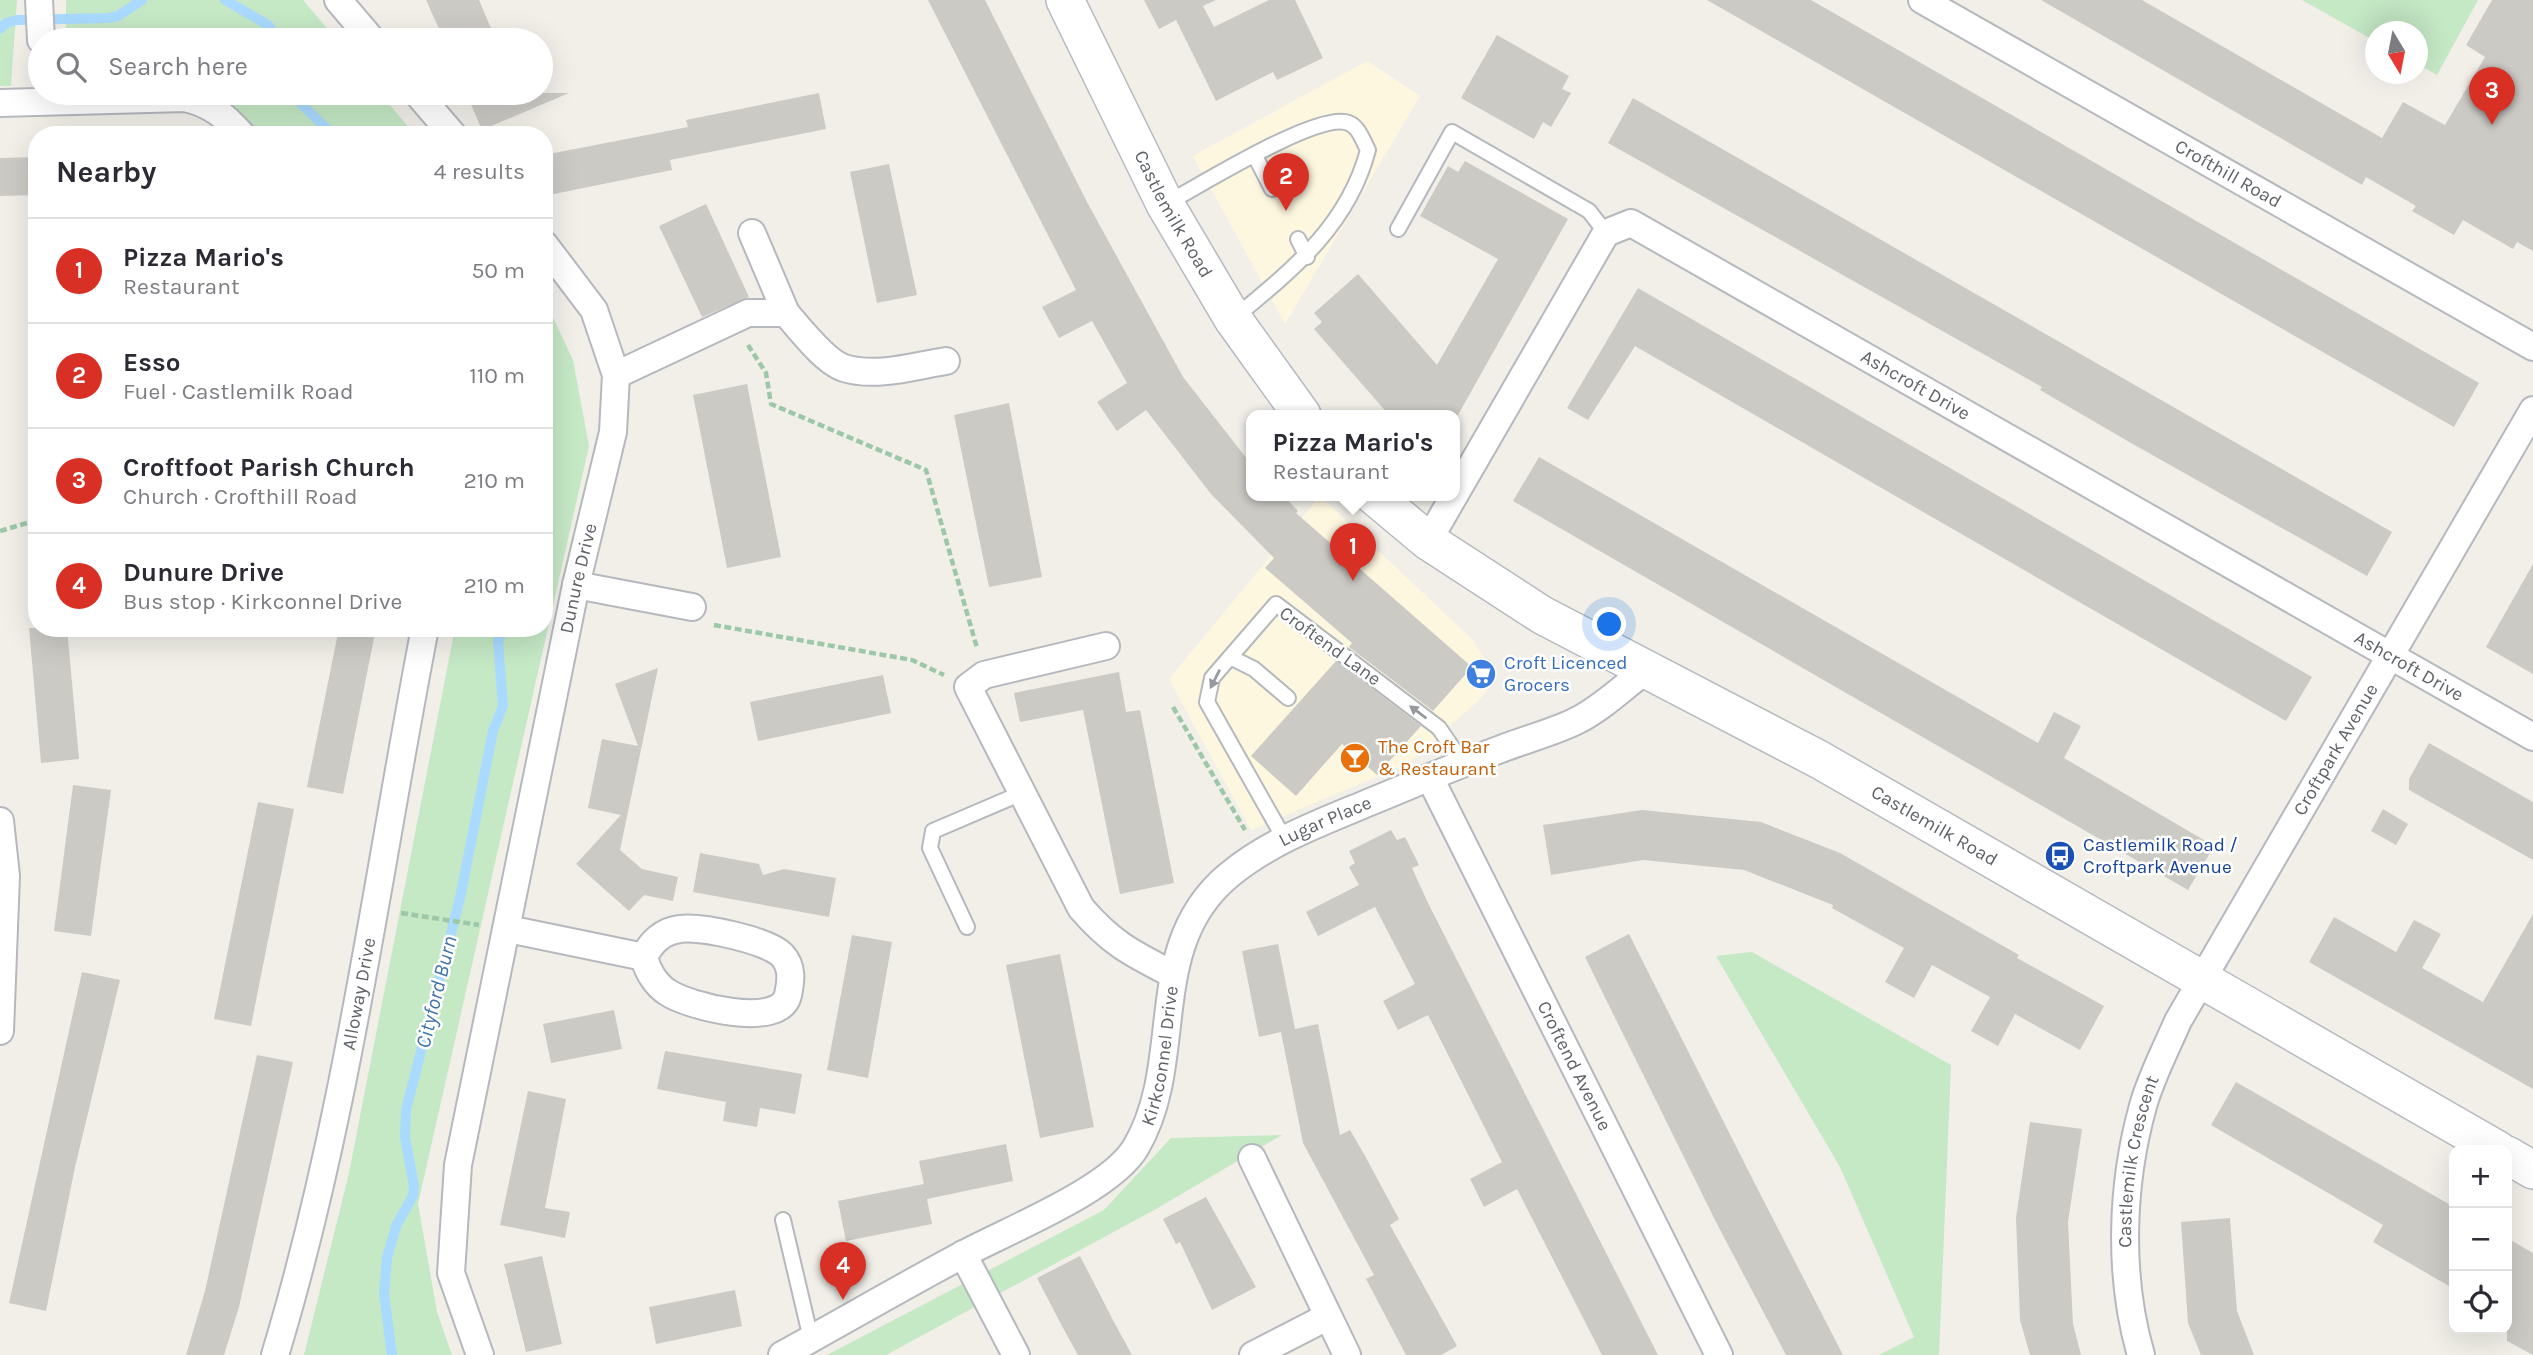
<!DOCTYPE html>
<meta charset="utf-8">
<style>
body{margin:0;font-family:Karla,sans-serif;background:#f7f7f7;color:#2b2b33}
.controls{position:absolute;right:21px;bottom:21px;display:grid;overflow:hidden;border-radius:14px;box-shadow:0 7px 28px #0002}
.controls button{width:63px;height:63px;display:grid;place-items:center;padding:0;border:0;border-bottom:2px solid #e1e1e2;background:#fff;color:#2b2b33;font:35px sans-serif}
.compass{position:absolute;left:2365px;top:21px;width:63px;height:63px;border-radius:50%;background:#fff;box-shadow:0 7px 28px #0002;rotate:170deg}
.you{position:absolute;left:1610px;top:625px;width:24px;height:24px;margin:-18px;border:5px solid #fff;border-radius:50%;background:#1a73e8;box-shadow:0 0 0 10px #1a73e833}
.badge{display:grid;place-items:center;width:46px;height:46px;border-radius:50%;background:#d93025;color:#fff;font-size:23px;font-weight:700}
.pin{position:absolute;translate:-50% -58px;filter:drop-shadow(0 2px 4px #0008)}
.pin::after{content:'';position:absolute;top:37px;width:24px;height:21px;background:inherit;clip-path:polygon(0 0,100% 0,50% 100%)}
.popup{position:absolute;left:1246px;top:410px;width:214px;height:91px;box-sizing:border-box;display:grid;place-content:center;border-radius:14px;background:#fff;filter:drop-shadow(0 2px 5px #0005);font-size:23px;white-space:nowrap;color:#7c7c81}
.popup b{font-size:26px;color:#2b2b33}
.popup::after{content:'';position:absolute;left:50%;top:100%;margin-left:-14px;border:14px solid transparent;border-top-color:#fff}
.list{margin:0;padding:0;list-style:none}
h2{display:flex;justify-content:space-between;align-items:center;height:91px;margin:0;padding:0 28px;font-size:30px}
h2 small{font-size:23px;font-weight:400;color:#7c7c81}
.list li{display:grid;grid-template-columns:46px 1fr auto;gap:21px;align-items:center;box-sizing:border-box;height:105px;padding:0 28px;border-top:2px solid #e1e1e2}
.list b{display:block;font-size:26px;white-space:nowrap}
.list p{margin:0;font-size:23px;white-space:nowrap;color:#7c7c81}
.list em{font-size:23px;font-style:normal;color:#7c7c81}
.icon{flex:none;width:38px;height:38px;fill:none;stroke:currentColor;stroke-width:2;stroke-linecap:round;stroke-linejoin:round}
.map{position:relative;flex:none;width:2533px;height:1355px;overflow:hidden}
.search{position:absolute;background:#fff;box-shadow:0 7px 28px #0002;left:28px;top:28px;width:525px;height:77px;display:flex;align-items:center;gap:18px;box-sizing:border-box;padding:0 24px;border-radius:38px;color:#7c7c81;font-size:26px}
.panel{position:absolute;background:#fff;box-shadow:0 7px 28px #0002;left:28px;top:126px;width:525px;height:511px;border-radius:28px}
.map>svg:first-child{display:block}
.commercial{fill:#fef7e0}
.green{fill:#c5e8c5}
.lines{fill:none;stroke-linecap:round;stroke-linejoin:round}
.stream{stroke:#aadaff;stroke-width:10}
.building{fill:#cccac5}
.lane-casing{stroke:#b5b8bc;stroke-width:18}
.street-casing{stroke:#b5b8bc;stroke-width:30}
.secondary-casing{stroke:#b6babf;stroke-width:40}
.path{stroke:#9cc7a9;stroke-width:4.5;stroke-dasharray:7 3.5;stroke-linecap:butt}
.lane{stroke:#fff;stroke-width:14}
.street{stroke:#fff;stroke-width:26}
.secondary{stroke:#fff;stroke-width:37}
.oneway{fill:#979a9d}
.labels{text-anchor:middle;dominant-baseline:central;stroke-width:5;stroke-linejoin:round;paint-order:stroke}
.street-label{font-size:19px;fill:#5f6368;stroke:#fff}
.shop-label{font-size:19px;fill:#366cbe;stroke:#fff;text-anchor:start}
.food-label{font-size:19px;fill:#c56008;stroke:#fff;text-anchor:start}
.transit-label{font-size:19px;fill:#164399;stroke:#fff;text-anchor:start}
.water-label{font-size:21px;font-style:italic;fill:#4174aa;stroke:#fff}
</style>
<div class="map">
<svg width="2533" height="1355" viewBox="0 0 2533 1355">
<rect width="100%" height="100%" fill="#f1efe8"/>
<path class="commercial" d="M1367,61L1420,96L1285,324L1193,156Z
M1320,496L1473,640L1496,678L1479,700L1409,763L1251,830L1169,679Z"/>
<path class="green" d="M0,0H17L11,86H0Z
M66,0H303L337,40H66Z
M2302,0H2478L2437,75L2418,64V32H2376L2375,41Z
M221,93H380L415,135H261Z
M544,298L573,360L589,446L418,1204L437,1312L452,1355H304L349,1173L455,628H544Z
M1752,952L1951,1065L1939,1355H1879L1914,1337L1840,1167L1716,956Z
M1282,1135L1156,1209L886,1355H827L1104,1210L1171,1138Z"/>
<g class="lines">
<path class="stream" d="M225,0L268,25L279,40
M0,29L6,23L17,20L108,18L118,16L142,0
M290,93L333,135
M392,1355L384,1294L387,1257L397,1224L413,1196L414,1186L405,1137L406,1110L460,898L493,731L503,706L498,641L504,628"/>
</g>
<path class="building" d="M426,0H479L496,40H444Z
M928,0H985L1087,202L1183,377L1251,464V495H1283L1298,511L1296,513L1472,667L1433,711L1349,647L1352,643L1265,568L1274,558L1211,494L1146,410L1117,431L1097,402L1127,383L1092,321L1059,338L1042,307L1076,290Z
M1144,0H1216L1203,6L1214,27L1269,0H1295L1323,58L1277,80L1273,72L1216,101L1176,20L1159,29Z
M1707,0H1811L2479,383L2454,427Z
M2041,0H2142L2382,138L2403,102L2445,125L2485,57L2466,45L2492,0H2533V251L2517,242L2513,249L2463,220L2454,235L2412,211L2416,206L2366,177L2362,185Z
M1497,35L1569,76L1562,89L1571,93L1551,127L1543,122L1534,139L1461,98Z
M466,93H569L482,130Z
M819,93L826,129L670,160L672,170L544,196V155L688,127L686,120Z
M1633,98L2392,532L2367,576L2131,443L2040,390L2042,387L1608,143Z
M37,157V195L0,196V158Z
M1465,161L1568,219L1458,415H1389L1314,329L1322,322L1314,313L1358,274L1437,365L1498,259L1420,216L1448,166L1458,172Z
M889,164L917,295L877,303L850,172Z
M706,204L749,297L702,317L659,226Z
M1638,288L2312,677L2286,721L1635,346L1588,420L1567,408Z
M747,384L781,557L727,568L693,395Z
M1009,403L1042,577L989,587L954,415Z
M1539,457L2038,743L2054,712L2081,726L2064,758L2214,846L2188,890L1513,501Z
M2533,564V674L2486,647Z
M29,628H67L79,759L41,763Z
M339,628H376L343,794L307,787Z
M1336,661L1421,726L1377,775L1342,744L1296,796L1251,756Z
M658,668L620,850L642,869L678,877L673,901L644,895L629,911L576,864L621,815L588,808L602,739L638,746L615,684Z
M1119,672L1126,712L1140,710L1174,883L1120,894L1083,710L1020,722L1014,693Z
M883,675L891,713L758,741L750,702Z
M2429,743L2533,802V860L2409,790V779Z
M73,785L111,790L91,936L54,931Z
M258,802L294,809L251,1026L214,1019Z
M2383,809L2408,824L2396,845L2371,831Z
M1642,810L1761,822L1840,853L2019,955L2017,958L2104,1006L2080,1050L2015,1014L1998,1046L1971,1031L1990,997L1932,965L1914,998L1885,982L1904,948L1832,908L1833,905L1744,870L1643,860L1551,875L1543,825Z
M1391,830L1397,840L1405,837L1419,865L1412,868L1428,903L1658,1355H1602L1517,1189L1484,1207L1470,1179L1502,1162L1428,1015L1398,1030L1383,1001L1415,984L1375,907L1318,936L1306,912L1359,885L1349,867L1355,863L1349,851Z
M700,853L759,864L763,875L784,869L836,878L829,917L693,892Z
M2533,914V1089L2309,962L2334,917L2396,952L2414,920L2441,934L2422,968L2483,1002Z
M1629,934L1754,1182L1843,1355H1786L1717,1224L1585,957Z
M852,935L892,942L868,1078L827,1070Z
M1278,944L1295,1029L1318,1024L1340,1135L1350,1130L1364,1154L1399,1219L1390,1225L1457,1346L1441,1355H1406L1366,1279L1374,1275L1303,1143L1281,1032L1259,1037L1242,951Z
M1060,954L1094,1127L1040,1138L1006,965Z
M82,972L120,980L75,1167L46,1311L9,1303Z
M614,1010L622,1049L551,1063L543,1024Z
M665,1051L802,1074L795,1114L760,1108L757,1127L723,1121L726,1102L657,1089Z
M257,1055L293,1062L239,1307L224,1355H186L205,1291Z
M2236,1082L2454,1207V1289L2373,1242L2383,1225L2211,1125Z
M528,1091L566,1099L545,1208L570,1212L565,1238L500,1225Z
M2030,1122L2082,1129L2068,1222L2073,1324L2081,1355H2030L2020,1320L2016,1218Z
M1006,1144L1013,1181L927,1199L919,1161Z
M924,1184L932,1224L846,1241L838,1201Z
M1206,1197L1256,1287L1212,1310L1180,1242L1176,1244L1163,1219Z
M2230,1218L2237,1311L2254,1355H2201L2188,1323L2181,1222Z
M2507,1238L2533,1253V1355L2507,1341Z
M542,1256L562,1344L526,1352L504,1264Z
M1080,1256L1114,1322L1132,1355H1078L1063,1328L1037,1278Z
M735,1290L742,1326L656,1344L649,1307Z"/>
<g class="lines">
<g class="lane-casing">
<path id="lane" d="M1255,156L1272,189
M1167,203C1201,185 1311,116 1345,122C1358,124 1362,139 1368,150C1348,226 1292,270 1234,318
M1398,229L1452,132L1589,211L1606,233
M1298,239L1307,257
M1230,657L1254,669L1288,698
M1285,840L1207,702L1212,678L1276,604L1439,728L1454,750L1458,765
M967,927L930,848L933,831L1022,793
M783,1220L811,1339"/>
</g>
<g class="street-casing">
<g id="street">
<path d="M39,0L41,40"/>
<path d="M338,0L372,40"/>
<path id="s1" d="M1922,0L2533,347"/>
<path d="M417,93L453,135"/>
<path d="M0,103L185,98C211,104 224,115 242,135"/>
<path d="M752,233L786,313"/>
<path d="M616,375L748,313H786C799,328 825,362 844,368C876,378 914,366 946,361"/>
<path id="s2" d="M1428,541L1606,233L1631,223L2533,737"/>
<path d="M576,585L692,607"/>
<path d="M1106,646L984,675L968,687L1081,908C1111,943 1131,953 1172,974"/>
<path id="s3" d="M1430,778L1719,1355"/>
<path d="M0,821L6,876L0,1031"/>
<path d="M508,929L644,957C651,942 663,931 680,929C701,926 767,940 782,955C793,967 791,981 788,995C780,1030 687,1006 667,992C655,984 647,970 644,957"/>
<path d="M1252,1158L1347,1355"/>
<path d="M963,1254L1016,1355"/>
<path id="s4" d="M275,1355C347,1118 378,870 425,628"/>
<path id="s5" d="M480,1355L451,1273L458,1165L576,585L613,432L616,375L594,310L544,244"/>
<path id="s6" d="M782,1355C842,1322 902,1287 962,1255C1008,1230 1111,1190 1136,1147C1187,1060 1143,946 1229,875C1270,841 1322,822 1370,802C1414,784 1457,765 1501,749C1526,739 1555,732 1578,720C1602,708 1623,687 1645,671"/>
<path d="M1253,1355L1327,1317"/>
<path id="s7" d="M2141,1355C2118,1276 2121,1185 2143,1106C2151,1077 2166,1049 2178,1021L2533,410"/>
</g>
</g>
<g class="secondary-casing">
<g id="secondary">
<path id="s8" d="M1065,0L1165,204L1233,319L1302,415"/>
<path id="s9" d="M1373,495L1428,541L1542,615L1820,760L2498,1150"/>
<path d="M2507,1155L2533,1170"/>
</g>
</g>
<path class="path" d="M748,345L766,373L771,404L926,470L977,648
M0,531L37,520
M714,625L912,660L944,675
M1173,707L1245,830
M401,913L479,925"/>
<use href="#lane" class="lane"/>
<use href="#street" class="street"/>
<use href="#secondary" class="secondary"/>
</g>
<defs><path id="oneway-solid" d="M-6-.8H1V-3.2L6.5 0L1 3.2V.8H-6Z" transform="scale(1.75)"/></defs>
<g class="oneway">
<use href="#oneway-solid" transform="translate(1215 679) rotate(117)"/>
<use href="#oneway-solid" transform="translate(1418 712) rotate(-143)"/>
</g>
<defs>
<g id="supermarket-disc" transform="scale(1.575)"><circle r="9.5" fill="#3f7fe0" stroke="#fff"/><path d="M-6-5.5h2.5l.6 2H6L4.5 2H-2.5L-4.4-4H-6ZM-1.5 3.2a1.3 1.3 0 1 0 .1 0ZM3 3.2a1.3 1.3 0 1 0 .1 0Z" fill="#fff"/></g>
<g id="bar-disc" transform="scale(1.575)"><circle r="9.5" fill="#e8710a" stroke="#fff"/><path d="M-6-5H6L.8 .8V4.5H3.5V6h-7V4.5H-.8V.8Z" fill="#fff"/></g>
<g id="bus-disc" transform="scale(1.575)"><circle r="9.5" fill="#1a4fb4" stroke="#fff"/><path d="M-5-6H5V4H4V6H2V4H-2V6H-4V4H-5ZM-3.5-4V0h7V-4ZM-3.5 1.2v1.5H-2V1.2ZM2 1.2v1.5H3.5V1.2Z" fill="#fff"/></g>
</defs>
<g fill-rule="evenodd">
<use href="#supermarket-disc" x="1481" y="674"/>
<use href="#bar-disc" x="1355" y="758"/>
<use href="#bus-disc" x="2060" y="856"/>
</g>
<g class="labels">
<g class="street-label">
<text stroke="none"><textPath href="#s1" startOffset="352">Crofthill Road</textPath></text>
<text stroke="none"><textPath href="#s8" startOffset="240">Castlemilk Road</textPath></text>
<text stroke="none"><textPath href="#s2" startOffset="710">Ashcroft Drive</textPath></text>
<text stroke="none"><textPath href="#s5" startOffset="794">Dunure Drive</textPath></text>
<text transform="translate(1330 646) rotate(36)">Croftend Lane</text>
<text stroke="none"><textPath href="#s2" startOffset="1278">Ashcroft Drive</textPath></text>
<text stroke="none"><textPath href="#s7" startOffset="658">Croftpark Avenue</textPath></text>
<text stroke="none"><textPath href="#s6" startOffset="817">Lugar Place</textPath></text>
<text stroke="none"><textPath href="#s9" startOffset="653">Castlemilk Road</textPath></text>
<text stroke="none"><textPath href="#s4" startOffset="371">Alloway Drive</textPath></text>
<text stroke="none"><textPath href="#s6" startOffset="508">Kirkconnel Drive</textPath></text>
<text stroke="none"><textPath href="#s3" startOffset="322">Croftend Avenue</textPath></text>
<text stroke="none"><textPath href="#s7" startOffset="196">Castlemilk Crescent</textPath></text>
</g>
<g class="shop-label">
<text x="1504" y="663">Croft Licenced<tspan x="1504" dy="22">Grocers</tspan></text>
</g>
<g class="food-label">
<text x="1378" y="747">The Croft Bar<tspan x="1378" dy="22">&amp; Restaurant</tspan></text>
</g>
<g class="transit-label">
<text x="2083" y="845">Castlemilk Road /<tspan x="2083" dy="22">Croftpark Avenue</tspan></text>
</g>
<g class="water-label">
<text transform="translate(436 992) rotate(-76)">Cityford Burn</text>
</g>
</g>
</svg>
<div class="controls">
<button>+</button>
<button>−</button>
<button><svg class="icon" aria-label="locate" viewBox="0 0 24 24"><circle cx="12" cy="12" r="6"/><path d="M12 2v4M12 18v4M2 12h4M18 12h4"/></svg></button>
</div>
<svg class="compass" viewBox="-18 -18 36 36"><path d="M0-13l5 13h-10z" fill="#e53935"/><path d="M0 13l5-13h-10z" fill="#7c7c81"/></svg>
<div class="you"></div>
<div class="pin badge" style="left:1353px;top:581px">1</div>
<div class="popup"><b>Pizza Mario's</b>Restaurant</div>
<div class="pin badge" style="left:1286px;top:211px">2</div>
<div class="pin badge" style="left:2492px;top:125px">3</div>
<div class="pin badge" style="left:843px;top:1300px">4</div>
<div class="search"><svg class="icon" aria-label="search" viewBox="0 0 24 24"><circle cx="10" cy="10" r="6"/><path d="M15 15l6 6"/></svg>Search here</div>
<section class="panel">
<h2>Nearby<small>4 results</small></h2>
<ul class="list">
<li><span class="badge">1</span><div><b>Pizza Mario's</b><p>Restaurant</p></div><em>50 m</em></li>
<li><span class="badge">2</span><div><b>Esso</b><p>Fuel · Castlemilk Road</p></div><em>110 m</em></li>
<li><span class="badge">3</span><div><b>Croftfoot Parish Church</b><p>Church · Crofthill Road</p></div><em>210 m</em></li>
<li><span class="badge">4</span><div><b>Dunure Drive</b><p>Bus stop · Kirkconnel Drive</p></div><em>210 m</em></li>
</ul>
</section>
</div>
